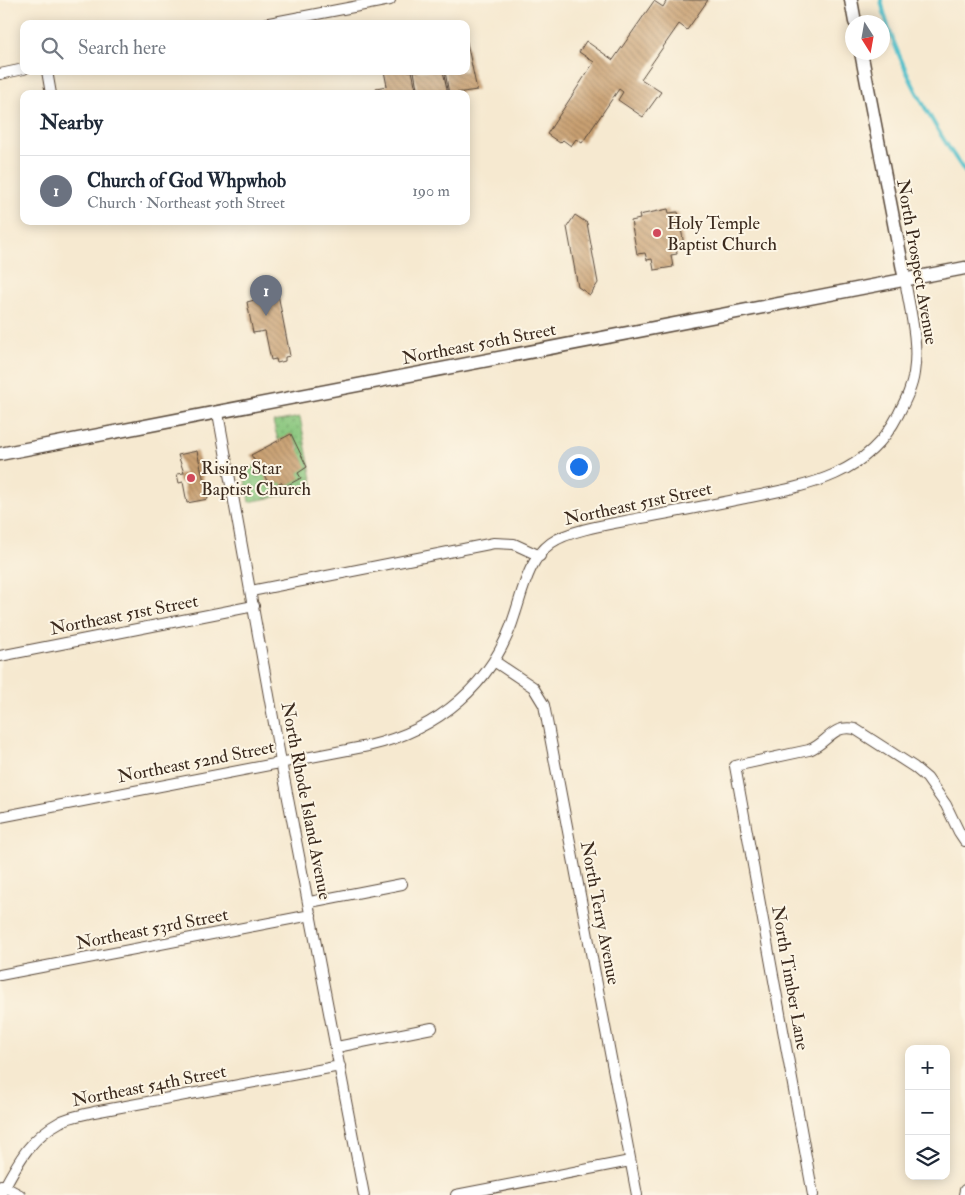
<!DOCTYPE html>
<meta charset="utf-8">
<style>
body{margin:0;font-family:"IM FELL Double Pica",serif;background:#f6f6f7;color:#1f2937}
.controls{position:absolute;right:15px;bottom:15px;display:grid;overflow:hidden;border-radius:10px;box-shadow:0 2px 12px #0003}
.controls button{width:45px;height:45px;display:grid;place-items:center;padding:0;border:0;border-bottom:1px solid #e0e1e3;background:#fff;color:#1f2937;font:25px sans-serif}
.compass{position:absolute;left:845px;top:15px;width:45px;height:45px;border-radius:50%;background:#fff;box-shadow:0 2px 12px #0003;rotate:169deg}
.you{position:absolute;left:578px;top:466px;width:18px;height:18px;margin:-12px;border:4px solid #fff;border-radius:50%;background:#1a73e8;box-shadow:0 0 0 8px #1a73e833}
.badge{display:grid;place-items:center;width:32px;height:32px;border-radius:50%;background:#d1495b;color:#fff;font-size:16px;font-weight:700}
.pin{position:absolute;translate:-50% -41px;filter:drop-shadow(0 1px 2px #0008)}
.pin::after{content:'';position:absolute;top:26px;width:18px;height:15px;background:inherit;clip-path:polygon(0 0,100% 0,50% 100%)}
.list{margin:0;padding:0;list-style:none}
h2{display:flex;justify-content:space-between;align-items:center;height:65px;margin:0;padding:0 20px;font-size:21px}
h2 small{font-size:16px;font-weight:400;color:#747a83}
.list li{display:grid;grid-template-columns:32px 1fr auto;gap:15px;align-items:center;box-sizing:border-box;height:70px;padding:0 20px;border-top:1px solid #e0e1e3}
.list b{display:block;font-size:19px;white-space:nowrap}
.list p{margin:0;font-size:16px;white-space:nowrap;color:#747a83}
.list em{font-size:16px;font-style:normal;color:#747a83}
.icon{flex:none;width:28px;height:28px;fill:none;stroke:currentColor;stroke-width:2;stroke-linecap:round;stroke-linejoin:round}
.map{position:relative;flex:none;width:965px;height:1195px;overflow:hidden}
.search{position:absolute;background:#fff;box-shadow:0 2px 12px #0003;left:20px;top:20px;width:450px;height:55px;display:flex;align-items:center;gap:12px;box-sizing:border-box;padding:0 18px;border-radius:10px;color:#747a83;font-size:19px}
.panel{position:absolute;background:#fff;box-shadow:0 2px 12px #0003;left:20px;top:90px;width:450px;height:135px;border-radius:10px}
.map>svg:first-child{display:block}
.green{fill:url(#green-dots);stroke:#62784e}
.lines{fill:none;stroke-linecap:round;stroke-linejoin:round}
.stream{stroke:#53c0cb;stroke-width:4}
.building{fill:url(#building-back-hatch)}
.minor-casing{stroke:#574739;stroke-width:12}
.tertiary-casing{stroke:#574739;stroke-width:15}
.minor{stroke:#fff;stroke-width:10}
.tertiary{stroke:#fff;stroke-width:12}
.poi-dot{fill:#d1495b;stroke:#fcf5e5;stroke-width:2}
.labels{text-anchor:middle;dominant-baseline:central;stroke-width:4;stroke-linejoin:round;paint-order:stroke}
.poi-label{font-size:18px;fill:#3b2a1e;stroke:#fcf5e5;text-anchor:start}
.street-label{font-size:18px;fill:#3b2a1e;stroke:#fcf5e5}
</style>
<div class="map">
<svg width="965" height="1195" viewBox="0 0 965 1195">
<defs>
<pattern id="green-dots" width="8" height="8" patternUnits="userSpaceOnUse" patternTransform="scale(1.25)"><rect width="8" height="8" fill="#88c67d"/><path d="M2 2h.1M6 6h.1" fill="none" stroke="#70a166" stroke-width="1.8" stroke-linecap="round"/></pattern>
<pattern id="building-back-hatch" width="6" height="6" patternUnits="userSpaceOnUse" patternTransform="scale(1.25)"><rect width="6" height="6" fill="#c9a072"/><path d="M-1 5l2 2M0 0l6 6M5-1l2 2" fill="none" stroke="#a4835d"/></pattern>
</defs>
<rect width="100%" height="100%" fill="#fcf5e5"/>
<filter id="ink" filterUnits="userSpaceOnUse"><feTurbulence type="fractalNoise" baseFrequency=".02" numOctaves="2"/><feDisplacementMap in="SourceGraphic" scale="10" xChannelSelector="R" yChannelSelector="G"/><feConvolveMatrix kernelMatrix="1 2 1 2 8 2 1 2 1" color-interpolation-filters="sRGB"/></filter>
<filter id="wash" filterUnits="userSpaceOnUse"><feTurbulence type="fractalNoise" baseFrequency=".0096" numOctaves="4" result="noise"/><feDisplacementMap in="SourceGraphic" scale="20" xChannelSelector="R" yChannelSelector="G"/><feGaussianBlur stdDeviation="1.12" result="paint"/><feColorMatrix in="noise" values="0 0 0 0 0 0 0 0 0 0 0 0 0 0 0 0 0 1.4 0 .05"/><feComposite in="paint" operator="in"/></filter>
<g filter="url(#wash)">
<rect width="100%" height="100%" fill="#f6e9d0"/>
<path class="green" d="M300,417L314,489L249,502L244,473L259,463L271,488L281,482L284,487L300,478L298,473V451L300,449L291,434L278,440L273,422Z"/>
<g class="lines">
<path class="stream" d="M881,0C892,54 933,126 965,172"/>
</g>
<g id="blocks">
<path class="building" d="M667,0H708L687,30L679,24L641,79L661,92L643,117L618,100L623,92L619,89L582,143L576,139L571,146L563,140L560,143L547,134L594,62L579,52L586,41L613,60L654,1L663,7Z
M466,38L477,90L449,94L445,71H466Z
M384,71H412L417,94H377L376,88L387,86Z
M414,71H443L448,94H418Z
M668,209L669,213L678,212L684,245L676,247L677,254L671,255L673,267L654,270L652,259L647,260L645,253L637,254L631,221L640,219L639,215Z
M575,215L587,223L598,283L590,295L578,287L567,227Z
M278,294L290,356L285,357V361L277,363L276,359L271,360L265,331L253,333L247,302Z
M291,434L307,467L298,473L301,478L284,487L281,482L270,488L259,463L257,464L251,455Z
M197,451L208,499L187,503L183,482L179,483L177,474L184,473L178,455Z"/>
</g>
</g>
<g filter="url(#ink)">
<use href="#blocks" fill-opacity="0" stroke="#574739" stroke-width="1"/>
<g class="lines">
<g class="minor-casing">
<path id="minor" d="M264,24L390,0
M47,71L51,94
M0,74L24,69
M218,413L281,762L364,1195
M251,591L494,543L514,544L540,556
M0,656L254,606
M494,661L533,687L544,705L637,1195
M0,817L368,746C438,730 494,684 515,614C523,590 529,559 551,543C570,529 617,523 641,518C676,512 710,505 745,498C807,486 867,476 898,415C905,401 912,388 914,373C919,342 910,311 905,280
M310,902L402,884
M0,975L311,915
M337,1047L432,1028
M1,1185L20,1195
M0,1195C17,1165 28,1139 60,1122C70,1116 83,1115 94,1112L340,1066
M456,1195L630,1161
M813,1195L735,766L809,750C828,743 832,724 855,729L914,767L927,778L946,805L959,832L965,841
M964,1195L965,1190"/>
</g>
<g class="tertiary-casing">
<path id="tertiary" d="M851,0L855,22
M861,52L905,280
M0,454L965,268"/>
</g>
<use href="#minor" class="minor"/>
<use href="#tertiary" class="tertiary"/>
</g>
</g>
<g class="poi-dot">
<circle cx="657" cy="233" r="5"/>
<circle cx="191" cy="478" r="5"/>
</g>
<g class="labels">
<g class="poi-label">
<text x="667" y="223">Holy Temple<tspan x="667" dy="21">Baptist Church</tspan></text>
<text x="201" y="468">Rising Star<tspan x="201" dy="21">Baptist Church</tspan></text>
</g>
<g class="street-label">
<text transform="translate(917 262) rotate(80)">North Prospect Avenue</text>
<text transform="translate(479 344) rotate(-11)">Northeast 50th Street</text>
<text transform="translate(638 504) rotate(-12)">Northeast 51st Street</text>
<text transform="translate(124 615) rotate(-11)">Northeast 51st Street</text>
<text transform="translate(196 762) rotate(-11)">Northeast 52nd Street</text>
<text transform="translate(306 801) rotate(79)">North Rhode Island Avenue</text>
<text transform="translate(600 913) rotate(79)">North Terry Avenue</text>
<text transform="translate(152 929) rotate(-11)">Northeast 53rd Street</text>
<text transform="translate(790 978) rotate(80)">North Timber Lane</text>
<text transform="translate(149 1086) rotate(-11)">Northeast 54th Street</text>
</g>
</g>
</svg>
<div class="controls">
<button>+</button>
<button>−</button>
<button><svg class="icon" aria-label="layers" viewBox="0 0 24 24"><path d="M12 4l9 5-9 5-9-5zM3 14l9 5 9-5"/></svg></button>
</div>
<svg class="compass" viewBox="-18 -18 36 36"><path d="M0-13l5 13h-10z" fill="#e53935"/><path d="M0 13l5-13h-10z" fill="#747a83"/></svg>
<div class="you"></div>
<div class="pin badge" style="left:266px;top:316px;background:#6b7280">1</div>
<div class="search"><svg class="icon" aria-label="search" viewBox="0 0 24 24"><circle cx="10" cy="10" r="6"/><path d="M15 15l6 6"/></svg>Search here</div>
<section class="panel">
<h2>Nearby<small></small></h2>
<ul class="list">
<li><span class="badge" style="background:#6b7280">1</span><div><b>Church of God Whpwhob</b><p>Church · Northeast 50th Street</p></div><em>190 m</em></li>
</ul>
</section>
</div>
